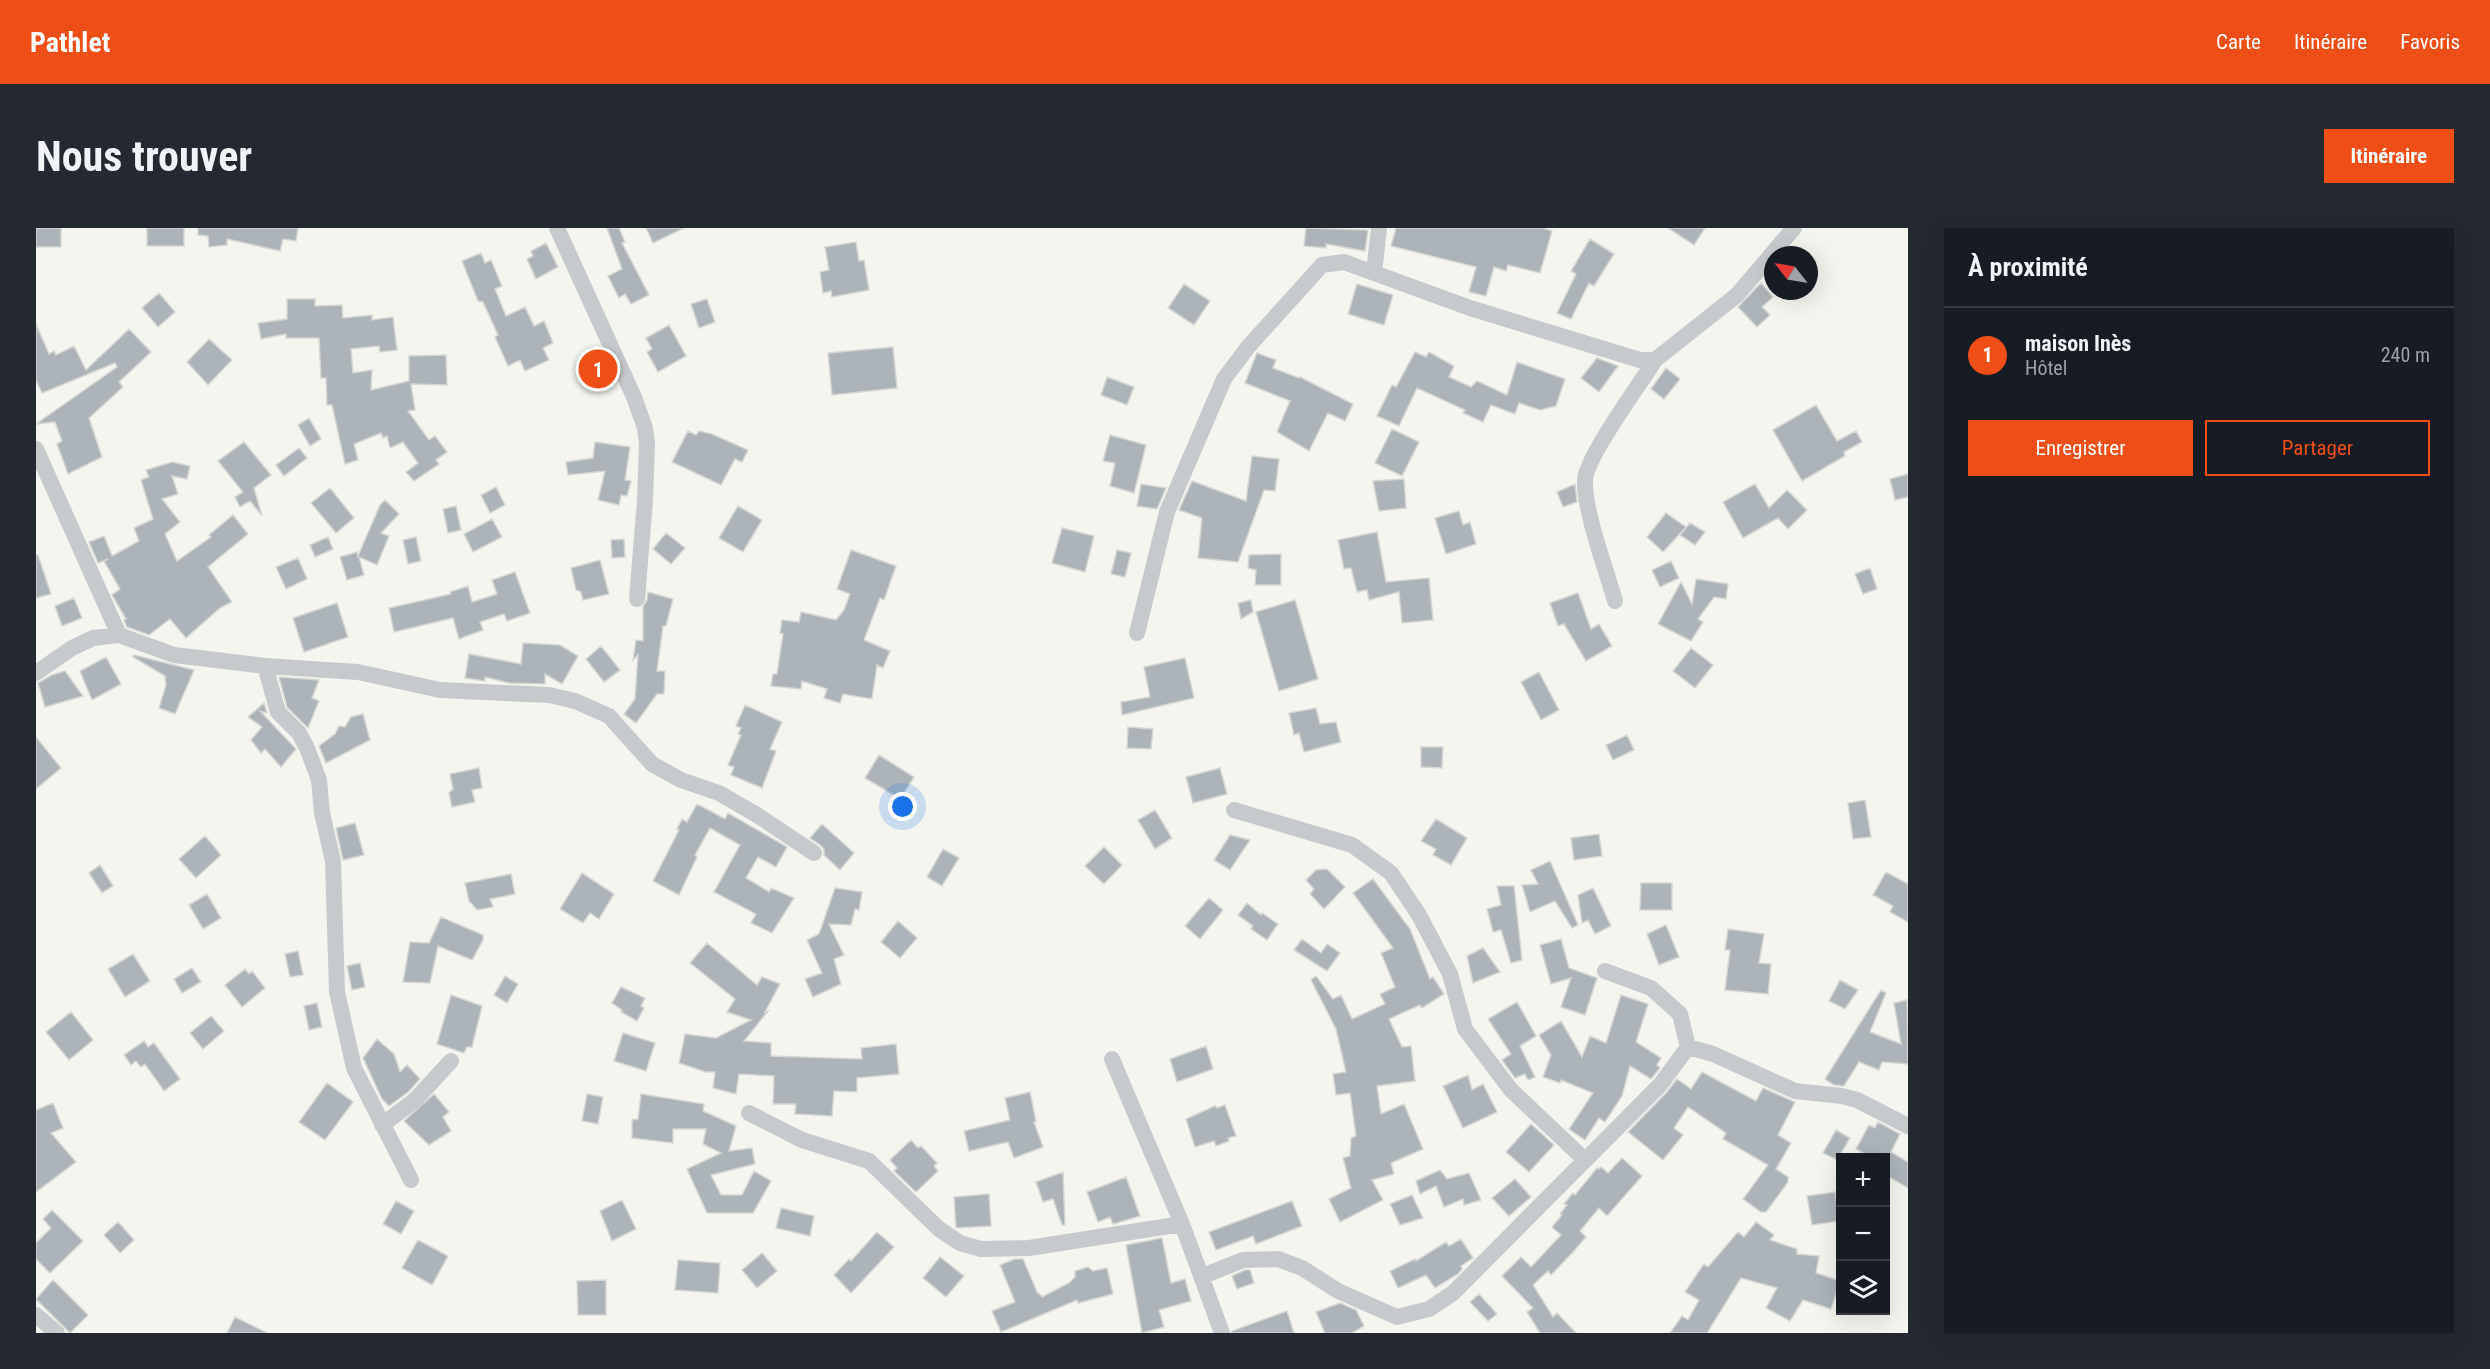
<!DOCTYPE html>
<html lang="fr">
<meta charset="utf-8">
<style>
body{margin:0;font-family:"Roboto Condensed",sans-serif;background:#242831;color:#f1f3f6}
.controls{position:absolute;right:18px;bottom:18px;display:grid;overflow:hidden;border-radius:0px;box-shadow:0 6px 24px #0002}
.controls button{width:54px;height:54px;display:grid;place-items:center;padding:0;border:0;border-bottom:2px solid #363941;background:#171b24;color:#f1f3f6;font:30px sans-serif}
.compass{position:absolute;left:1728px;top:18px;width:54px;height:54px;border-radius:50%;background:#171b24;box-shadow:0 6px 24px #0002;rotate:301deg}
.you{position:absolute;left:867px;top:579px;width:21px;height:21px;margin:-15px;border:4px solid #fff;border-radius:50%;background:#1a73e8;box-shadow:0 0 0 9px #1a73e833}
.badge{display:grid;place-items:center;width:39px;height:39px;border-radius:50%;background:#ef4e16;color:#fff;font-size:20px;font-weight:700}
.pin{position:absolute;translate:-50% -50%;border:3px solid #fff;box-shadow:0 2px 6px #0006}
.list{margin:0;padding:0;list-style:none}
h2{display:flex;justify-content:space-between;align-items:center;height:78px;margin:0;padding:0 24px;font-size:26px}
h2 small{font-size:20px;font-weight:400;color:#9ea1a6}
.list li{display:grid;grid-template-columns:39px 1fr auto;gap:18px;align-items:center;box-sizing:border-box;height:96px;padding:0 24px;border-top:2px solid #363941}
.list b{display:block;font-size:22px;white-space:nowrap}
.list p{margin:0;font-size:20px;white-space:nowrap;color:#9ea1a6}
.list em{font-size:20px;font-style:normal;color:#9ea1a6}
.actions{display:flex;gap:12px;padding:18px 24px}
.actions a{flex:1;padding:14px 0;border:2px solid #ef4e16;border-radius:0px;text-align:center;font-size:21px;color:#ef4e16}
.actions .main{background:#ef4e16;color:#fff}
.icon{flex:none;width:33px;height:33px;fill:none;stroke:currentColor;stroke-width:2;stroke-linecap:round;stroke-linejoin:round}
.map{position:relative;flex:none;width:1872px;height:1105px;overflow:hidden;border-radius:0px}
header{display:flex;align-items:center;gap:36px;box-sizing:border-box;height:84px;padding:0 30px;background:#ef4e16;color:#fff}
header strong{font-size:28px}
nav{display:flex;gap:33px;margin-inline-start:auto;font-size:21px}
.intro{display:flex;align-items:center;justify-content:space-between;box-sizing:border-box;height:144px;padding:0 36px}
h1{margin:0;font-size:42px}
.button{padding:15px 27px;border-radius:0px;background:#ef4e16;color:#fff;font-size:21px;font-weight:700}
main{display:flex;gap:36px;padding:0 36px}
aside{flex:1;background:#171b24;border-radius:0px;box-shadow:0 6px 24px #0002}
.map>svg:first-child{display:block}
.building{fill:#acb4b9;stroke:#d6d6d3;stroke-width:1.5}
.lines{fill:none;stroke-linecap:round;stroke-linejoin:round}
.minor{stroke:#c7cacd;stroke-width:16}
</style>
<header>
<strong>Pathlet</strong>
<nav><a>Carte</a><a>Itinéraire</a><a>Favoris</a></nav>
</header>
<div class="intro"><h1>Nous trouver</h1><a class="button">Itinéraire</a></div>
<main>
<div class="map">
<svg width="1872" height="1105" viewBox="0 0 1872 1105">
<rect width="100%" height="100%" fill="#f5f5f0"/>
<path class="building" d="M2,0H25V19H0V1Z
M111,0H148V18H111Z
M162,0H262L260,13L247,11L244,23L191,11V17L173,19L172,8L162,7Z
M571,0H583L589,14L586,15L613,67L595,76L589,66L583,70L572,48L586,41Z
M610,0H648L617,15Z
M1270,0L1332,2L1329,23L1290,16V20L1268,18Z
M1360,0H1507L1516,3L1504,45L1472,37L1470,43L1458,39L1450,68L1433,64L1440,39L1355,18Z
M1632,0H1669L1658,17Z
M1554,11L1578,26L1558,58L1553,55L1535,91L1521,85L1540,46L1535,43Z
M820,14L823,33L828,32L833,62L796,69L795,63L787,65L784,44L793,42L789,19Z
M510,15L522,39L500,51L491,31L497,28L495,23Z
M445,25L449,35L455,32L466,58L459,61L470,88L489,79L498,98L508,93L517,115L507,120L513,132L489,143L484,132L472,138L459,109L462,107L447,74L442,73L426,33Z
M1725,55L1737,69L1726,79L1734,87L1721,99L1702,79Z
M1148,56L1174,73L1158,97L1132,80Z
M1321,56L1357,67L1348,97L1312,86Z
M123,65L139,84L122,99L106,80Z
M251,71H279V78L306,77L307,90L336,87V92L357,89L361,122L344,124L343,118L315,121L317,145L336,142L335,162L373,153V128L410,127L411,157L375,156L379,182L372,183L393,212L399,208L411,224L400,232L403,236L378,253L370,244L382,235L367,214L354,220L351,208L347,210L345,205L318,216L322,232L309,236L296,177H291L290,150H285L283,110H250V106L225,111L222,95L251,91Z
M671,71L679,94L663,100L655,76Z
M0,96L13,126L18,123L20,127L38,118L50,142L93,101L115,124L83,154L87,159L53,190L66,229L32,246L21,216L26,213L19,194L0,196L81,139L79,135L6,165L0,152Z
M633,97L650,128L622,144L611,124L616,121L610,110Z
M173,111L196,132L172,157L151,134Z
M857,119L861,160L796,167L792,125Z
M1379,124L1390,129L1393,124L1418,138L1413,149L1435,159L1441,153L1471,167L1481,134L1529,151L1520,178L1504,182L1483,175L1479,186L1455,177L1447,194L1427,185L1429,182L1381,160L1363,198L1341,188L1356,157L1360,159Z
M1221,125L1240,132L1237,140L1263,150L1264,149L1317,176L1309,193L1292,185L1273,223L1241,204L1254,173L1209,155Z
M1561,130L1582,138L1563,164L1545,150Z
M1630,140L1644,151L1628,171L1615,161Z
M1071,149L1098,159L1091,177L1065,167Z
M1780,177L1801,213L1820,203L1826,214L1808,224L1809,228L1766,253L1737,202Z
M273,190L285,211L274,218L262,197Z
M1356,201L1383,214L1366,248L1339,235Z
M652,203L660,207L663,203L676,206L712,222L706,234L699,231L685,257L636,234Z
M1074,207L1110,217L1098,265L1074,258L1079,235L1067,233Z
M208,214L235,247L218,260L226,288L214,273L204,279L199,269L207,264L182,233Z
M559,214L594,219L589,252L595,253L591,268L585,267L583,277L562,272L569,243L532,247L530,234L557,230Z
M263,220L271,230L248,248L240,237Z
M1216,228L1243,231L1239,263L1228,262L1202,334L1162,330L1166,290L1143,282L1156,253L1210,273Z
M136,234L154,238L151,251L136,248L142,266L126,271L144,294L129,306L141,333L175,309L173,307L197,287L212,306L172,339L196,374L184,380L150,410L134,391L113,407L91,399L88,392L90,391L76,367L84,361L68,333L72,331L62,335L53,314L68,308L76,328L103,313L98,300L117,291L105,252L113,249L110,242Z
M1872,246V269L1859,272L1854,251Z
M1368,251L1370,280L1343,283L1337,253Z
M1105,256L1130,260L1121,281L1101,278Z
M1539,256L1541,274L1527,279L1521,264Z
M1719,256L1733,280L1751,262L1771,282L1752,301L1742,290L1707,310L1687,274Z
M460,259L469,277L454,285L445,267Z
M294,260L318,290L300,305L275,275Z
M349,272L363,286L345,305L353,308L341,337L323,329L328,347L311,352L304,329L321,324L322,328L344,277Z
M420,278L425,302L412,305L407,281Z
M702,278L726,292L707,324L683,310Z
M1423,283L1427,297L1434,294L1440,316L1410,326L1399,290Z
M1630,285L1650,299L1627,324L1611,309Z
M456,291L466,309L437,324L428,306Z
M1654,295L1669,304L1659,317L1644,307Z
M1026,300L1058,308L1049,344L1016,335Z
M1341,304L1350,354L1393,350L1397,392L1366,395L1363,364L1333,372L1331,362L1321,364L1315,340L1308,341L1302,312Z
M630,305L649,320L635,336L617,321Z
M292,309L297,321L279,329L274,317Z
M380,309L385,333L372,336L367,312Z
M588,311L589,329L576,330L575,312Z
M815,322L860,338L848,372L844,370L828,412L854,423L847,440L841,437L836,471L807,466L804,475L788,470L791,461L766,453L765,461L735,458L737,446H741L747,406L744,405L746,392L763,394L765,384L800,392L808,382L814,366L801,361Z
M1081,322L1095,325L1089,349L1075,346Z
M1245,326V357H1219L1220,342L1212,340L1213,327Z
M0,327H2L15,366L0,370Z
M262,330L271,351L250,361L240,339Z
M564,332L573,366L547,372L545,364L540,362L535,340Z
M1635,333L1643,350L1624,359L1616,342Z
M1834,340L1841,361L1827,366L1819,346Z
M479,344L494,385L471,393L468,386L444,394L447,402L423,411L417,390L358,404L353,380L415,366L414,364L432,358L436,374L461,366L456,352Z
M1660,351L1692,356L1690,371L1678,369L1662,391L1667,394L1655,413L1622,396L1645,354L1656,376Z
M612,364L637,371L630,398H627L621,443H629L628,466H621L600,495L588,486L599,471L602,427L597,432L600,412L607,413V379L611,372Z
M1542,365L1555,401L1563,396L1576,418L1550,433L1528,396L1522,398L1514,375Z
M38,370L46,390L26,398L19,378Z
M1215,372L1217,384L1205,391L1202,375Z
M1259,372L1282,451L1243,463L1220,384Z
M301,375L312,409L268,424L257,390Z
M487,415L524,417L542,428L526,456L509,446V456L473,455L449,449V453L429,450L433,426L485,436Z
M565,418L584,442L568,454L550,431Z
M1655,420L1677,437L1659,460L1637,443Z
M98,427L158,442L139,486L123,480L130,457L129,448L97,429Z
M70,429L85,456L56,472L44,443Z
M1149,430L1158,470L1086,487L1085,474L1114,469L1108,439Z
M29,443L47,468L9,479L2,455L16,447Z
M1503,444L1523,482L1505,492L1485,454Z
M243,449L283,452L276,470L283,473L272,500L251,479Z
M228,475L231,485L224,483L260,521L245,539L229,521L225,525L215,512L226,499L212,489Z
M709,477L746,494L734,521L740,523L726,560L695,547L698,539L692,537L705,507L702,506L705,500L700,498Z
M1280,480L1284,496L1300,494L1305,514L1268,524L1263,505L1258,507L1253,485Z
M327,486L334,512L290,535L283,518L299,506L303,498L309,499L315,489Z
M1092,499L1117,501L1115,521L1091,520Z
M1591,507L1598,522L1577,532L1570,517Z
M0,509L25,540L0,561Z
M1385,519H1407L1406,540L1385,539Z
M843,527L878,549L864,571L829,550Z
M443,540L446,560L436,562L439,574L416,579L413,565L417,561L414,546Z
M1184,540L1191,566L1157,575L1150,549Z
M1829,572L1835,609L1817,611L1812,575Z
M661,576L689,591L692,585L751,619L740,639L722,629L710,650L733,664L735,660L758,670L736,705L715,695L720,686L678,664L704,617L674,600L659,627L661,629L643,667L617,653L643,602L641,601L646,591L651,594Z
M1119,582L1136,610L1119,621L1102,592Z
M1400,591L1431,610L1415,637L1397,627L1400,621L1385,613Z
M319,595L328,627L307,632L300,600Z
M786,596L818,625L804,642L788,627V621L784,617L774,610Z
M1563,606L1566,628L1538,632L1535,610Z
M1194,607L1214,612L1194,642L1178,632Z
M169,608L185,627L160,650L143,631Z
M1068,619L1086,637L1068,656L1049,638Z
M907,621L923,630L906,658L891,649Z
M1514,633L1542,697L1536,700L1519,673L1494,684L1486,657L1502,656L1495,642Z
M64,637L77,658L66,665L53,645Z
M1291,641L1309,659L1288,681L1274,666L1278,661L1270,652L1280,642Z
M1850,644L1872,656V694L1854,684L1857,678L1837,667Z
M546,645L578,666L563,691L554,685L547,695L524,681Z
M475,646L479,666L454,671L457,679L441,682L433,673L429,655Z
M1337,651L1374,701L1394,751L1397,749L1408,766L1386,780L1384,777L1353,791L1366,819L1375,818L1379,853L1341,858L1345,886L1368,876L1387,921L1355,935L1358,946L1336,952L1347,972L1304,994L1293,971L1315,960L1307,930L1314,928L1315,910L1320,908L1314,865L1300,867L1297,846L1310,844L1300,801L1275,752L1280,748L1297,771L1305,767L1316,791L1349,776L1344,766L1359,759L1345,725L1357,720L1317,665Z
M1605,655H1636V682H1604Z
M1461,658H1478L1486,732L1475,735L1465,702L1457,704L1451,681L1465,677Z
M799,660L826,664L823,682L819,681L815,697L793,696L808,727L798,731L805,756L777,769L769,751L786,745L771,712L783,706Z
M1557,660L1575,698L1559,706L1552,692L1546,695L1542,667Z
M171,666L185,690L167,701L153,677Z
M1173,670L1187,682L1164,711L1149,698Z
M1211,675L1225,687L1226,685L1242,696L1231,712L1215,701L1217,698L1202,687Z
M405,689L447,707V712L436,732L402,718L394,755L367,754L374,714L393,715Z
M862,693L881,710L864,730L845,714Z
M1630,697L1643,729L1623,737L1611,706Z
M1692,701L1728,706L1723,735L1735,736L1732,766L1689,762L1694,722H1689Z
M1266,711L1285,725L1291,716L1304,725L1291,743L1258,722Z
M1525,711L1533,740L1561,750L1549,787L1525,779L1535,750L1515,756L1504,717Z
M671,715L721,757L726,749L744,756L729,784L732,783L708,813L735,815V828L826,831L825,820L860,816L863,846L821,850V864L798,863L796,888L759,886L760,876H737L738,848L703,846L700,866L677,860L679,844H670L643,835L649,806L680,810L715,792L691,784L699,771L654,735Z
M1447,720L1464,744L1437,755L1431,728Z
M262,723L267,747L254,749L249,726Z
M97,726L114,753L89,769L72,741Z
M324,735L329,759L316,762L311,738Z
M156,740L165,754L146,765L138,751Z
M209,741L213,746L216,743L229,760L206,779L189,757Z
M469,748L482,756L471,775L458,767Z
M1804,752L1822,762L1809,781L1793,773Z
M585,759L609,770L605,778L608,780L601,793L585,784L586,782L576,775Z
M1845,762L1850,765L1834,804L1865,816L1858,775L1871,772L1872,836L1846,834L1843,842L1823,834L1808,858L1798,857L1789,851Z
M415,767L446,778L436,819H431L428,825L401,816Z
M1585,767L1612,776L1600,814L1625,830L1621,837L1624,840L1615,851L1594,838L1586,868L1569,894L1563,890L1549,912L1533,901L1557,865L1525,852L1524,855L1507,849L1515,827L1503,807L1525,793L1546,829L1554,808L1570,815Z
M1481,774L1500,808L1484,818L1499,849L1492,852L1489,846L1479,850L1466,832L1475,826L1452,791Z
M281,775L286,799L273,802L268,778Z
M35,784L57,812L33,832L10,804Z
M175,788L188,803L167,821L154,805Z
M587,805L619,815L610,843L578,833Z
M341,811L358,826L364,844L371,837L384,851L372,864L353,878L346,871L327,830Z
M108,813L112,819L118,815L144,851L128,863L109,836L105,839L100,833L95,837L88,827Z
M1170,818L1177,841L1141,854L1134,831Z
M1666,844L1720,873L1727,860L1759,874L1742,907L1755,915L1740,941L1752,949V954L1730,984H1725L1707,971L1732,937L1687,911L1690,905L1652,879L1638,900L1647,907L1627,932L1592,904L1631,864L1641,851L1655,861Z
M1432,847L1436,862L1447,856L1461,884L1427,900L1407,858Z
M291,855L317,874L289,912L263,894Z
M994,864L1000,893L998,894L1007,919L978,930L972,914L933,923L928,903L974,892L969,870Z
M398,866L413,884L407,889L415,903L393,917L368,893Z
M551,866L567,869L562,896L546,893Z
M605,866L668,876L667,883L700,898L693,923L716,920L719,936L675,947L685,967H706L718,943L735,953L717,985H671L651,941L685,925L667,916L670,901H637V915L596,910V892L602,891Z
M17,875L27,900L15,905L40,934L0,964V882Z
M1189,877L1200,908L1192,910L1193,913L1180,918L1178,913L1159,919L1150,891L1179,878L1181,880Z
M1842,894L1864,906L1855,924L1872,934V960L1850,947V930H1836L1820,921L1833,897L1839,900Z
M1495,896L1518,917L1493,944L1470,924Z
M1800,902L1814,910L1801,932L1787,925Z
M875,912L882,920L885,918L901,935L898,938L902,943L880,964L858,943L861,940L854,932Z
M1586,930L1606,948L1571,988L1563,980L1544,1003L1550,1009L1537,1024L1515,1047L1512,1043L1497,1057L1517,1089L1521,1085L1540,1105H1504L1491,1084L1497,1080L1466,1048L1485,1029L1495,1039L1525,1007L1516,999L1526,987L1524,986L1531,977L1528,976L1537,965L1539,967L1561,940L1563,941L1565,939L1572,945Z
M1404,942L1411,951L1433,945L1445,972L1428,977L1427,971L1408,979L1400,958L1384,966L1380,953Z
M1027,944L1029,997H1026L1017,971L1007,974L1000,954Z
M1090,949L1104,988L1077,996L1074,989L1062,994L1051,964Z
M1479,951L1495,969L1473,988L1456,970Z
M1799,964L1803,993L1776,997L1771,968Z
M953,966L955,998L920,1000L918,969Z
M1376,967L1387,990L1364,997L1354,976Z
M586,972L600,1001L576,1013L564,983Z
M360,973L378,983L365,1006L347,996Z
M1256,973L1266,998L1220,1016L1217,1008L1180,1022L1173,1004Z
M745,980L778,988L774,1008L740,1000Z
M16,982L47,1013L14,1045L0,1031V1015L15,1000L7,991Z
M82,994L98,1012L84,1025L68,1007Z
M1720,994L1738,1007L1734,1012L1761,1021V1026L1783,1028L1780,1045L1804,1053L1795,1081L1767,1072L1754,1093L1730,1080L1741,1060L1705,1050L1671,1105H1634L1646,1088L1652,1092L1663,1072L1649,1064L1661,1046L1668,1036L1672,1039L1702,1004L1708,1009Z
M841,1004L858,1019L815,1065L798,1047L813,1031L815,1033Z
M1126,1010L1135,1055L1149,1051L1155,1073L1123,1082L1128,1099L1106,1105L1090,1017Z
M1425,1011L1437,1030L1425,1038L1426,1041L1422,1046L1399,1060L1390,1047L1362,1060L1354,1043L1379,1031L1380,1033L1410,1014L1413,1018Z
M382,1012L412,1028L396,1057L366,1040Z
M726,1025L741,1043L721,1060L706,1042Z
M904,1029L928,1048L910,1069L887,1050Z
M979,1031H987L1002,1066L1003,1065L1006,1069L1033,1055L1039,1049V1043L1052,1039L1057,1043L1071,1040L1077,1066L1042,1075L1041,1072L965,1104L956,1083L979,1074L964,1037Z
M642,1032L684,1035L682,1065L639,1062Z
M1209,1042H1214L1218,1055L1201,1061L1196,1048Z
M17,1052L52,1087L34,1105L0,1071Z
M570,1052V1087H542L541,1053Z
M1443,1066L1461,1086L1452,1093L1434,1074Z
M1304,1075L1320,1082L1328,1098L1316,1105H1289L1280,1084Z
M1251,1083L1258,1105H1196V1103Z
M199,1089L231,1105H191Z"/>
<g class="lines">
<path class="minor" d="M521,0L598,169L609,200L611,216L609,272L601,371
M1338,45L1343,0
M0,221L83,407
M1579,373C1570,341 1548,283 1549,252C1550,229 1605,155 1619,132
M1101,405L1131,284L1188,151L1212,119L1286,37L1308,34L1434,80L1604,132H1619L1701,67L1758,0
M229,438L322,444L404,462L513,467L539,473L573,488L616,536L645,552L683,565L721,587L778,625
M0,445L36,420L57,410L83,407L138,427L229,438L242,484L263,505L271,520L283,552L286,585L297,633L301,764L318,840L375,952
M1198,582L1316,617L1355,645L1383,687L1414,746L1429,801L1475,862L1549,932
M1569,743L1615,760L1644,786L1652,819L1677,826L1759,863L1806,868L1821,872L1872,898
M1076,831L1146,996L1186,1105
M713,885L766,912L833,933L903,1001L924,1015L945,1021L993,1020L1146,996
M346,897L379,872L415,833
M1167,1048L1207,1032L1242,1031L1266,1040L1302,1063L1361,1089L1393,1081L1417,1065L1624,857L1652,819
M0,1087L21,1105"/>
</g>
</svg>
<div class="controls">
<button>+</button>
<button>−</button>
<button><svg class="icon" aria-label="layers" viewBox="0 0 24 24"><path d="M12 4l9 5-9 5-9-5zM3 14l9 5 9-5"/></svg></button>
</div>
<svg class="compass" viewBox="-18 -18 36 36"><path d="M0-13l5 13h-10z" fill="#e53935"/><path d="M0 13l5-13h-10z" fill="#9ea1a6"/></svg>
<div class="you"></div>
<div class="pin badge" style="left:562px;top:141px">1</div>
</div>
<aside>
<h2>À proximité<small></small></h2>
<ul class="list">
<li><span class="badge">1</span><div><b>maison Inès</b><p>Hôtel</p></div><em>240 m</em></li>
</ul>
<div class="actions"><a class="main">Enregistrer</a><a>Partager</a></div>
</aside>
</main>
